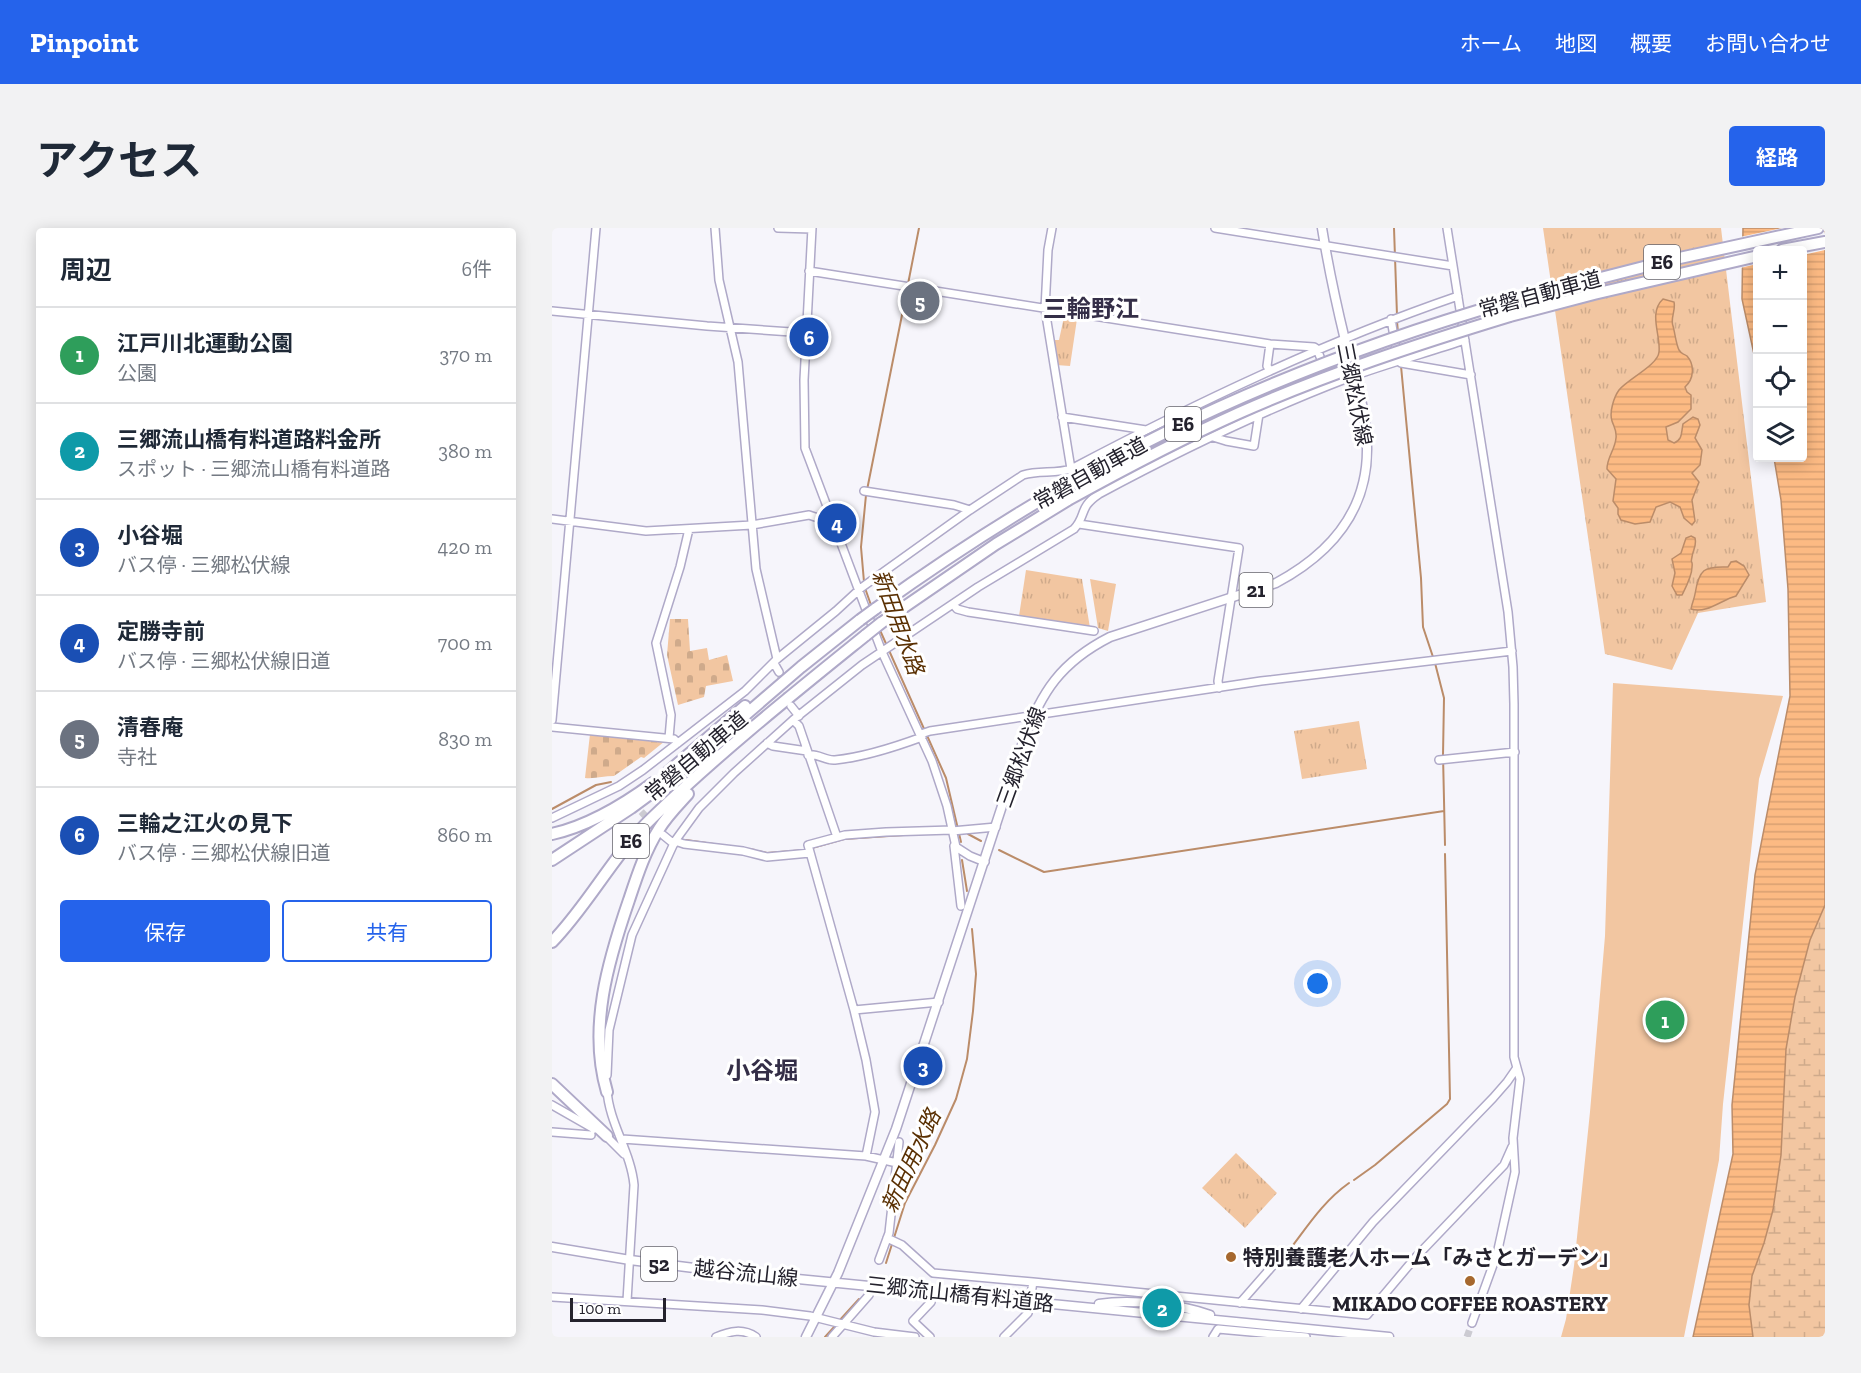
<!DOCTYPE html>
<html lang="ja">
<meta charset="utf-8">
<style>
body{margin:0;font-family:"Zilla Slab","Noto Sans JP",serif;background:#f2f2f3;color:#1f2937}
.controls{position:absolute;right:18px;top:18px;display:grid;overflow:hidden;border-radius:6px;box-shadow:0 3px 15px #0003}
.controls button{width:54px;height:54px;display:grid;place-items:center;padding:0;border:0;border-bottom:2px solid #e0e1e3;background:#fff;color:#1f2937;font:30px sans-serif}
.scale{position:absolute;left:18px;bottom:15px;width:96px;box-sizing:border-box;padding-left:6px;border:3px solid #24222d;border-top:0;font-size:16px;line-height:21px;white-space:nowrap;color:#24222d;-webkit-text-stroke:4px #fff;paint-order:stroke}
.you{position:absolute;left:766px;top:756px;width:21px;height:21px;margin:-15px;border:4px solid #fff;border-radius:50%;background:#1a73e8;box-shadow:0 0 0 9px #1a73e833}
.badge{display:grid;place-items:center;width:39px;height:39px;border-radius:50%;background:#2563eb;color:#fff;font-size:20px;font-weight:700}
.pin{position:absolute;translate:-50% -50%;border:3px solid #fff;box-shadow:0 2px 6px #0006}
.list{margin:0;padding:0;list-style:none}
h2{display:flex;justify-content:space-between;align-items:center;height:78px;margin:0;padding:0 24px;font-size:26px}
h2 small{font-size:20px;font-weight:400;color:#747a83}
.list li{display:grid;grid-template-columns:39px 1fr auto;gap:18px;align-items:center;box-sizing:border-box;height:96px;padding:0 24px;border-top:2px solid #e0e1e3}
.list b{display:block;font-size:22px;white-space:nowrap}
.list p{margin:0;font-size:20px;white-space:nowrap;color:#747a83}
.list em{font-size:20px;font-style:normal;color:#747a83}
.actions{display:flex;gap:12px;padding:18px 24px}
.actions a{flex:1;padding:14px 0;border:2px solid #2563eb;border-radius:6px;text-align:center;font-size:21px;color:#2563eb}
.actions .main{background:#2563eb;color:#fff}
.icon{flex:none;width:33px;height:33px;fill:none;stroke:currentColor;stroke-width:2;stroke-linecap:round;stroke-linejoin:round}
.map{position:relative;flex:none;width:1273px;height:1109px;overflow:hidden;border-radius:6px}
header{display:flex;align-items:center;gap:36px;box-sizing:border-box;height:84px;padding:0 30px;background:#2563eb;color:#fff}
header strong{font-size:28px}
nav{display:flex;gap:33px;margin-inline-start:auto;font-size:21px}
.intro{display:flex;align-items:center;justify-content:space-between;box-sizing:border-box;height:144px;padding:0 36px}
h1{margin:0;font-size:42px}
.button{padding:15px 27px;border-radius:6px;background:#2563eb;color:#fff;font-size:21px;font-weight:700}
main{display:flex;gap:36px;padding:0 36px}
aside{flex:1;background:#fff;border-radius:6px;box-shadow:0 3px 15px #0003}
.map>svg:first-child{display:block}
.grass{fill:url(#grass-tufts)}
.wetland{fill:url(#wetland-marsh)}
.cemetery{fill:url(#cemetery-stones)}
.park{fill:#f2c6a1}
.water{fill:url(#water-rules);stroke:#bb8c69;stroke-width:1.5}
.pier{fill:#f6f5fb}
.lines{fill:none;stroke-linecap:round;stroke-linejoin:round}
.stream{stroke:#bb8c69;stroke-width:2}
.minor-tunnel{stroke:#cccbd2;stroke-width:7;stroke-dasharray:7 3.5;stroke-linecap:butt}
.minor-casing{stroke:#afa9c8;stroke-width:10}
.major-casing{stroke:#afa9c8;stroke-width:11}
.highway-casing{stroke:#afa9c8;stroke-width:14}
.minor{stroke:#fff;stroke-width:7}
.major{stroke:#fff;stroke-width:8}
.highway{stroke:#fff;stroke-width:10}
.highway-bridge-casing{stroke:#afa9c8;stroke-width:14;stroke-linecap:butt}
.highway-bridge{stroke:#fff;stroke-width:10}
.poi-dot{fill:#a6682e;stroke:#fff;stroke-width:2}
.labels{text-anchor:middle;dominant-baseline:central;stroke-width:6;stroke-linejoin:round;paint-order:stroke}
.shield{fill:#fff;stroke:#66646c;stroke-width:1.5}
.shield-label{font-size:20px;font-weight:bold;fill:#24222d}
.street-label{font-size:21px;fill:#24222d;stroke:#fff}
.poi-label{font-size:21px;font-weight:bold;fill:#24222d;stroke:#fff;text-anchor:start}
.water-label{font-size:22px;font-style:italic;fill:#5a3003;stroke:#fff}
.quarter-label{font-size:24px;font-weight:bold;fill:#342e47;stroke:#fff}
</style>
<header>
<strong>Pinpoint</strong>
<nav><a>ホーム</a><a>地図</a><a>概要</a><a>お問い合わせ</a></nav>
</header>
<div class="intro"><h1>アクセス</h1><a class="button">経路</a></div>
<main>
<aside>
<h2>周辺<small>6件</small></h2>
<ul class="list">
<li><span class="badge" style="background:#2e9e5b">1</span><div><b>江戸川北運動公園</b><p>公園</p></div><em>370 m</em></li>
<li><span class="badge" style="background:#0f9aa8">2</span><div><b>三郷流山橋有料道路料金所</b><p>スポット · 三郷流山橋有料道路</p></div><em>380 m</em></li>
<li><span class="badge" style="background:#1a4fb4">3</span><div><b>小谷堀</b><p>バス停 · 三郷松伏線</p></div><em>420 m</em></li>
<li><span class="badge" style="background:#1a4fb4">4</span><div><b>定勝寺前</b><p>バス停 · 三郷松伏線旧道</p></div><em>700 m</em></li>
<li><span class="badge" style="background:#6b7280">5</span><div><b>清春庵</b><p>寺社</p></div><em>830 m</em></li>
<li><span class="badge" style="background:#1a4fb4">6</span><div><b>三輪之江火の見下</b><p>バス停 · 三郷松伏線旧道</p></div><em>860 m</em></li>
</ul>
<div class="actions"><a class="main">保存</a><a>共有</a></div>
</aside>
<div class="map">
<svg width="1273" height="1109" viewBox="0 0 1273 1109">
<defs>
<pattern id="grass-tufts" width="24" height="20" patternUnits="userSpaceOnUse" patternTransform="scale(1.5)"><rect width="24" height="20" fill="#f2c6a1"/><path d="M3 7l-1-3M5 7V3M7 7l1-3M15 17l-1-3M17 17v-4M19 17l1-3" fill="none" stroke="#cfaa8b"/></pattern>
<pattern id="wetland-marsh" width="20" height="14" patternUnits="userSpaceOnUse" patternTransform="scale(1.5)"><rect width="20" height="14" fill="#f2c6a1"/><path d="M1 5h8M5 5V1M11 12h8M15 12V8" fill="none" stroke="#cfaa8b"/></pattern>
<pattern id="cemetery-stones" width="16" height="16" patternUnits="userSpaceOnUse" patternTransform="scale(1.5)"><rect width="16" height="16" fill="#f2c6a1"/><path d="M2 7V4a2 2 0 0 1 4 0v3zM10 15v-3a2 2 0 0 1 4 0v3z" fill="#cfaa8b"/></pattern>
<pattern id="water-rules" width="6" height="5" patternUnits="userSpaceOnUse" patternTransform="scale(1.5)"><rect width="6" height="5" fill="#fcba83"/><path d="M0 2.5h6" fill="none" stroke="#d8a071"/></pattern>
</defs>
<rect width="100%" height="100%" fill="#f6f5fb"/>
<path class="grass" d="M991,0H1169L1214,374L1146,385L1120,442L1053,426Z
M512,89L525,91L518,138L504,137L502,112H507Z
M474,342L530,351L538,400L467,388Z
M538,351L564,356L556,403L546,400Z
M807,493L815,541L750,551L742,503Z
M684,925L725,965L693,1000L650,960Z"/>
<path class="wetland" d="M1273,677V1109H1201L1197,1077L1200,1048L1212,1015L1221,982L1229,927L1234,821L1243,769L1258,712Z"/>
<path class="cemetery" d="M118,391H136L138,423L155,420L157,432L175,427L181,453L154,458L152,469L126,477L115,427Z
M38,506L113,513L92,530L89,529L62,548C52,548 43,551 33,550Z"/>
<path class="park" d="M1061,455L1231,468L1207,551L1171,876L1167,932L1132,1109H1009L1014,1091L1022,1038L1038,884L1053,708Z"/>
<path class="water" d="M1191,0H1273V677L1258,712L1243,769L1234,821L1229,927L1221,982L1212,1015L1200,1048L1197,1077L1201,1109H1141L1181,926L1180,877L1203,647L1238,468L1236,361L1229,272L1222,230H1250V22H1206L1205,140L1190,71Z
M1111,71L1122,74C1124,83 1118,90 1121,98C1123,105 1124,116 1127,122C1130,127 1131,125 1135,128C1143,137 1142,151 1133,159L1135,164L1139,167V181L1126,194L1114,199L1116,212L1122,215C1131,211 1129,205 1131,196L1141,189L1146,191L1148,197L1143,210L1150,222L1148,237L1140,245L1147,254L1140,272L1143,293L1140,297L1132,290L1128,279L1118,274L1104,279L1098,294L1083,296L1069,292L1066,286V280L1061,273L1064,251L1055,241C1055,229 1063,222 1064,210C1065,203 1062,199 1060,193C1057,184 1062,169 1067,162C1076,151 1106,137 1107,124C1109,107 1096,85 1111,71Z
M1139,308L1143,310C1145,318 1141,321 1140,329C1138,337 1141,331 1140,339C1140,348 1134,359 1130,367H1125L1120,358L1123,345L1120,331L1129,325L1134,310Z
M1184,333L1192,338L1197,347L1184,368C1169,372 1155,386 1139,381C1140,375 1142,372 1143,366C1147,341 1152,338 1176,339L1179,334Z"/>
<path class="pier" d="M1230,0H1273V22L1251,27L1250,22H1206L1205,36L1188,40V9Z"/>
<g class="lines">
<path class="stream" d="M842,0L845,87
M356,56L367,0
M845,93L846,105
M849,138L869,350L871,399L881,429
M312,354L309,319L314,267L355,62
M313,360L320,380
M327,400L394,550L409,614
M883,435L892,470L891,527L893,617
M0,581L44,557L59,554
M416,606L429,613
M134,612L203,622
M260,620L292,611L367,606
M447,622L492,644L892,583
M206,623L215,625L253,622
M410,632L415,663
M802,952L823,937L895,876L898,871L893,626
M334,1035L353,975L383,917L404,871L415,831L421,783L424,746L420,701
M726,1036C750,1008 766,977 797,955
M287,1093L307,1071
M273,1109L283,1098"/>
<path class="minor-tunnel" d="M227,444L237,472
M82,576L99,594
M915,1109L920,1095"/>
<g class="minor-casing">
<path id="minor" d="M163,0L167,52L186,134L204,341L225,431
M226,0L260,1
M260,0L252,152L253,220L330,424L380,533L395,578L404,619L418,628L433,634
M500,0L496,22L493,81L519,241
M663,0L901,38
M895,0L956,384L961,439L962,476V829L968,851L961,910L963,944L945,1026L920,1095
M257,43L718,116L762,119L765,121L777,152
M0,83L155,98L254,105
M839,91L845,127
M849,135L919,147
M718,143L715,138L718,116
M510,189L594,202
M661,209L674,213L702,218L707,186
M312,263L402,277L418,282
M0,291L94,303L200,297L257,287L269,291L280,290
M527,296L687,320L666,453L667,460
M401,376L405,381L416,384L542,403
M223,437L227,444
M239,478L247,488
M0,492L44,0
M241,492L247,498L285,609
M0,499L122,511L126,515
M369,506L378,503L709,453L960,423
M117,510L119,487L104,415L128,339L137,301
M215,515L221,518L255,523
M256,527C266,525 273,533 283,532C312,529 343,519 370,509
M887,532L963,524
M0,590L67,558L91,542L193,463L225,431L284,383L309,360L418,282L471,247C487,242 503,246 519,241C644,175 772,114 906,68
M400,603L444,599
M111,607L122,616
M123,613L132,616L191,623L215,629L258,625
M402,618L409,678
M302,782L387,774
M55,847L57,802L80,707L123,613L147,580L182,545L241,492L310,437L426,359L522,301C535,287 526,280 547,266C627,223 710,183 796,150C834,136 874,125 913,112
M55,862C57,895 79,924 82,957L75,1073
M0,877L42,901
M0,904L39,907
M52,906L72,926
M70,911L314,928L345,935
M314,928L323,884L314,832L302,782L256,617L293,607L334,604L400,602
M335,1010L350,1017L381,1045L481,1054
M327,1032L337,1005L347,914
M0,1069L210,1082L258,1088L322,1104L363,1109
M688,1075L724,1034
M749,1081L821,994L941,870L955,854L964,841
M164,1109C178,1103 191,1100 204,1109
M280,1109L317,1067
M378,1109L361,1093L379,1074
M452,1109L476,1085L481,1054L815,1087L863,1030L952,937L960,919
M661,1109L666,1101L754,1109"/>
</g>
<g class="major-casing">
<path id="major" d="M0,1019L78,1032L174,1044L837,1109
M547,1076C578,1071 628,1076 658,1087
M254,1109L286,1045L344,901L471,514C489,464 509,434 558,409L724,355C778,326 816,284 815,219C815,183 802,146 793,112C784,75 776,37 770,0"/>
</g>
<g class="highway-casing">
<path id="highway" d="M1230,22L1273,14
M955,74L1123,31L1266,0
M958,88L1042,66L1206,28
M323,381C383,338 445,297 509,260
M329,395L444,316L516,272
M116,544L193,478
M0,606C36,598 71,577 101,555
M0,632L79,580L121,549L249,439L308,392
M0,714C37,676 61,627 100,590C167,525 241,466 314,407
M0,856L55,908
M55,864C36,800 56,733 77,672C85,648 93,623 107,601C115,588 126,577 136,566"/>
</g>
<use href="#minor" class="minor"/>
<use href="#major" class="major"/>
<use href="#highway" class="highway"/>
<g class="highway-bridge-casing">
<path id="highway-bridge" d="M509,260C650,179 800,119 955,74
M516,272C572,241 629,211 687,185C775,146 866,116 958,88
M308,392L323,381
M314,407L329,395"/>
</g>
<use href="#highway-bridge" class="highway-bridge"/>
</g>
<g class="poi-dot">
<circle cx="679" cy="1029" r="6"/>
<circle cx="918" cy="1053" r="6"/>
</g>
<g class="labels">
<g class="shield">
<rect x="1092" y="17" width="36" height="34" rx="4.5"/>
<rect x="613" y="179" width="36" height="34" rx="4.5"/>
<rect x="687.5" y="345" width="33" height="34" rx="4.5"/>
<rect x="61" y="596" width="36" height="34" rx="4.5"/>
<rect x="89" y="1019" width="36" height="34" rx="4.5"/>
</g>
<g class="shield-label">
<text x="1110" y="34">E6</text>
<text x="631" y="196">E6</text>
<text x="704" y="362">21</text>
<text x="79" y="613">E6</text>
<text x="107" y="1036">52</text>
</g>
<g class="street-label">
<text transform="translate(988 66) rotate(-15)">常磐自動車道</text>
<text transform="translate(803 166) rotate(79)">三郷松伏線</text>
<text transform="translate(538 245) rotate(-29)">常磐自動車道</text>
<text transform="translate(144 528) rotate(-40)">常磐自動車道</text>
<text transform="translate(469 529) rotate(-70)">三郷松伏線</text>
<text transform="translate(194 1045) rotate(6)">越谷流山線</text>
<text transform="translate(408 1066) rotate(6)">三郷流山橋有料道路</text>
</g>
<g class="poi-label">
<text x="691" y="1029">特別養護老人ホーム「みさとガーデン」</text>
<text x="918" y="1075" text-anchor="middle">MIKADO COFFEE ROASTERY</text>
</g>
<g class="water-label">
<text transform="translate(346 394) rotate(70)">新田用水路</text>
<text transform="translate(359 933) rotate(-65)">新田用水路</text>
</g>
<g class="quarter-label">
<text x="539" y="80">三輪野江</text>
<text x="210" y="842">小谷堀</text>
</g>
</g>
</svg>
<div class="controls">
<button>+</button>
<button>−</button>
<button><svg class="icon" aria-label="locate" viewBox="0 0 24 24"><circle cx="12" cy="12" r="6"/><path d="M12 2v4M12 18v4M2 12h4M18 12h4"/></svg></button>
<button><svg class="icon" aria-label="layers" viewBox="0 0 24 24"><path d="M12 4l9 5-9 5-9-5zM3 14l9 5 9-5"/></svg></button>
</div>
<div class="scale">100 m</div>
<div class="you"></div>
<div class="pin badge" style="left:1113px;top:792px;background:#2e9e5b">1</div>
<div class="pin badge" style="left:610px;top:1080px;background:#0f9aa8">2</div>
<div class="pin badge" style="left:371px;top:838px;background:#1a4fb4">3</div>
<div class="pin badge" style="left:285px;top:295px;background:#1a4fb4">4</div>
<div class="pin badge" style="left:368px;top:73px;background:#6b7280">5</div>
<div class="pin badge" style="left:257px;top:109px;background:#1a4fb4">6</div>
</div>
</main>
